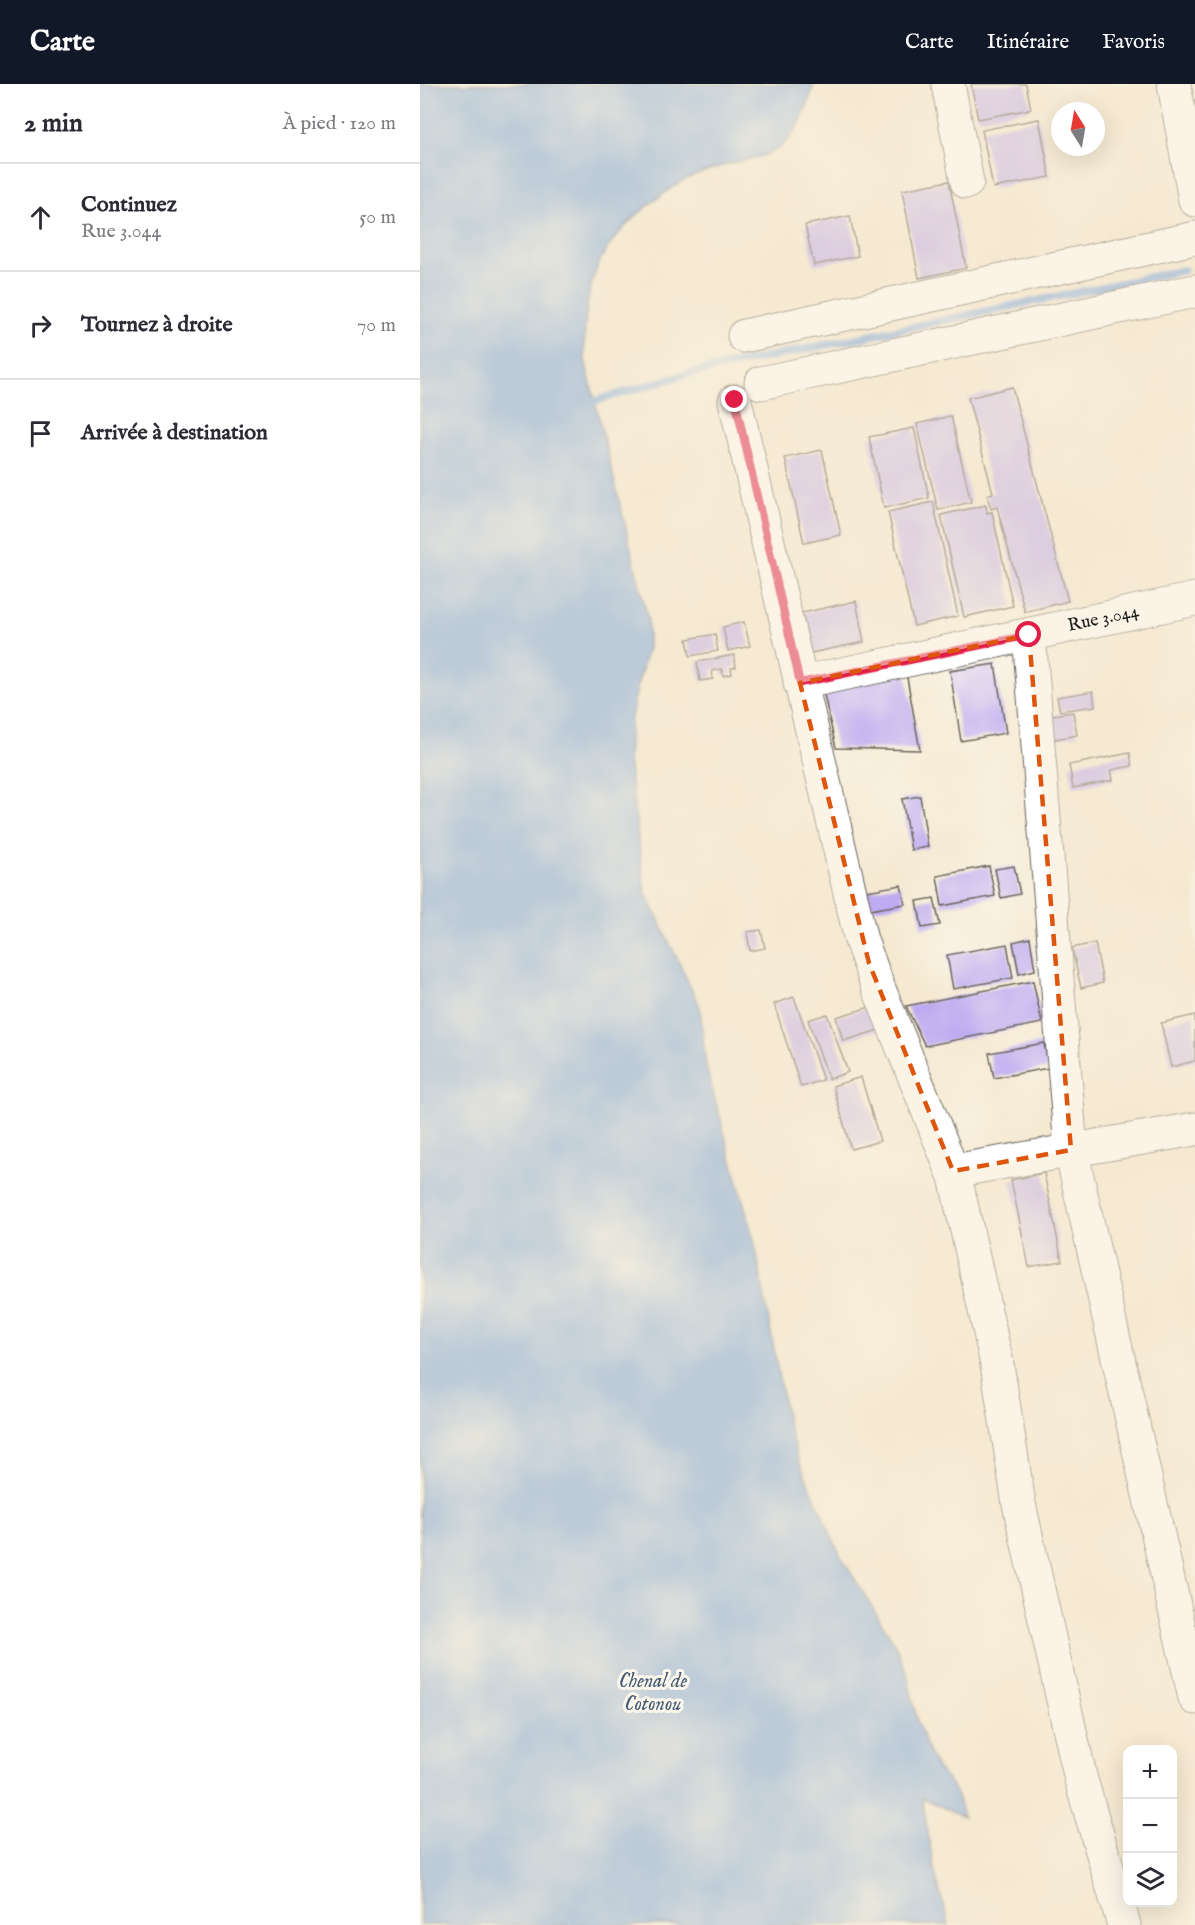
<!DOCTYPE html>
<html lang="fr">
<meta charset="utf-8">
<style>
body{margin:0;font-family:"IM FELL English",serif;background:#f7f7f7;color:#2b2b33}
.controls{position:absolute;right:18px;bottom:18px;display:grid;overflow:hidden;border-radius:12px;box-shadow:0 6px 24px #0002}
.controls button{width:54px;height:54px;display:grid;place-items:center;padding:0;border:0;border-bottom:2px solid #e1e1e2;background:#fff;color:#2b2b33;font:30px sans-serif}
.compass{position:absolute;left:631px;top:18px;width:54px;height:54px;border-radius:50%;background:#fff;box-shadow:0 6px 24px #0002;rotate:349deg}
.stop{position:absolute;width:18px;height:18px;margin:-14px;border:4px solid #e11d48;border-radius:50%;background:#fff}
.stop.end{background:#e11d48;border-color:#fff;box-shadow:0 2px 6px #0008}
.list{margin:0;padding:0;list-style:none}
h2{display:flex;justify-content:space-between;align-items:center;height:78px;margin:0;padding:0 24px;font-size:26px}
h2 small{font-size:20px;font-weight:400;color:#7c7c81}
.list li{display:grid;grid-template-columns:39px 1fr auto;gap:18px;align-items:center;box-sizing:border-box;height:108px;padding:0 24px;border-top:2px solid #e1e1e2}
.list b{display:block;font-size:22px;white-space:nowrap}
.list p{margin:0;font-size:20px;white-space:nowrap;color:#7c7c81}
.list em{font-size:20px;font-style:normal;color:#7c7c81}
.icon{flex:none;width:33px;height:33px;fill:none;stroke:currentColor;stroke-width:2;stroke-linecap:round;stroke-linejoin:round}
.map{position:relative;flex:none;width:775px;height:1841px;overflow:hidden}
header{display:flex;align-items:center;gap:36px;box-sizing:border-box;height:84px;padding:0 30px;background:#111827;color:#fff}
header strong{font-size:28px}
nav{display:flex;gap:33px;margin-inline-start:auto;font-size:21px}
main{display:flex}
aside{flex:1;background:#fff}
.map>svg:first-child{display:block}
.water{fill:#78a7e1;stroke:#4a627e;stroke-width:1.5}
.lines{fill:none;stroke-linecap:round;stroke-linejoin:round}
.stream{stroke:#78a7e1;stroke-width:8}
.building{fill:#beabf1}
.minor-casing{stroke:#68645c;stroke-width:35}
.minor{stroke:#fff;stroke-width:33}
.route{stroke:#e11d48;stroke-width:8}
.marked{fill:none;stroke:#de560d;stroke-width:4.5;stroke-dasharray:12 8;stroke-linejoin:round}
.labels{text-anchor:middle;dominant-baseline:central;stroke-width:6;stroke-linejoin:round;paint-order:stroke}
.street-label{font-size:18px;fill:#1c1c1c;stroke:#fbf7ec}
.water-label{font-size:20px;font-style:italic;fill:#455b75;stroke:#fbf7ec}
</style>
<header>
<strong>Carte</strong>
<nav><a>Carte</a><a>Itinéraire</a><a>Favoris</a></nav>
</header>
<main>
<aside>
<h2>2 min<small>À pied · 120 m</small></h2>
<ul class="list">
<li><svg class="icon" aria-label="ahead" viewBox="0 0 24 24"><path d="M12 20V5M6 11l6-6 6 6"/></svg><div><b>Continuez</b><p>Rue 3.044</p></div><em>50 m</em></li>
<li><svg class="icon" aria-label="right" viewBox="0 0 24 24"><path d="M7 20v-9h11M14 6l5 5-5 5"/></svg><div><b>Tournez à droite</b></div><em>70 m</em></li>
<li><svg class="icon" aria-label="arrive" viewBox="0 0 24 24"><path d="M6 21V4h12l-3 4 3 4H6"/></svg><div><b>Arrivée à destination</b></div></li>
</ul>
</aside>
<div class="map">
<svg width="775" height="1841" viewBox="0 0 775 1841">
<rect width="100%" height="100%" fill="#fbf7ec"/>
<filter id="ink" filterUnits="userSpaceOnUse"><feTurbulence type="fractalNoise" baseFrequency=".0167" numOctaves="2"/><feDisplacementMap in="SourceGraphic" scale="12" xChannelSelector="R" yChannelSelector="G"/><feConvolveMatrix kernelMatrix="1 2 1 2 8 2 1 2 1" color-interpolation-filters="sRGB"/></filter>
<filter id="wash" filterUnits="userSpaceOnUse"><feTurbulence type="fractalNoise" baseFrequency=".008" numOctaves="4" result="noise"/><feDisplacementMap in="SourceGraphic" scale="24" xChannelSelector="R" yChannelSelector="G"/><feGaussianBlur stdDeviation="1.35" result="paint"/><feColorMatrix in="noise" values="0 0 0 0 0 0 0 0 0 0 0 0 0 0 0 0 0 1.4 0 .05"/><feComposite in="paint" operator="in"/></filter>
<g filter="url(#wash)">
<rect width="100%" height="100%" fill="#f5e9d2"/>
<path class="water" d="M0,0H394C387,24 380,47 360,63C346,75 317,76 299,83C287,87 272,91 261,98C232,116 199,143 182,173C166,204 163,242 165,276L228,535V564L218,599L210,639L208,675L225,807L280,923L286,983L335,1160L367,1338L378,1375L420,1471L475,1560L487,1590L498,1639L508,1667L518,1686L531,1700L538,1715L543,1733L502,1714L515,1790L529,1841H0Z"/>
<g class="lines">
<path class="stream" d="M165,320L267,290L764,186"/>
</g>
<g id="blocks">
<path class="building" d="M551,0H606L611,25L558,35Z
M619,35L630,93L573,104L562,46Z
M529,97L546,184L499,194L482,106Z
M430,132L438,172L394,181L385,141Z
M592,303L648,517L605,528L577,423L571,425L567,411L573,409L548,314Z
M531,332L551,418L518,426L497,340Z
M494,344L509,414L464,424L449,353Z
M402,366L421,451L384,459L365,374Z
M513,418L538,532L494,542L468,428Z
M566,421L567,429L572,428L593,522L544,533L521,431Z
M436,517L444,558L391,569L382,529Z
M324,538L330,562L308,567L303,543Z
M295,550L298,567L270,572L267,555Z
M314,571L316,583L311,584L312,590L303,592L302,585L292,587L293,595L280,597L277,578Z
M575,580L586,649L541,657L530,587Z
M486,588L500,666L416,664L402,602Z
M673,607L675,622L640,627L637,613Z
M653,628L657,651L630,656L626,632Z
M710,669L712,682L691,686L693,696L653,704L649,681Z
M500,712L508,763L491,766L482,715Z
M569,782L575,812L522,822L517,792Z
M594,782L600,810L581,814L575,785Z
M481,801L485,820L450,826L446,807Z
M514,814L520,841L502,844L497,817Z
M341,846L345,864L330,867L327,848Z
M610,854L615,886L599,890L593,858Z
M675,859L683,899L661,904L652,864Z
M587,860L593,894L533,905L527,871Z
M613,897L622,939L505,962L486,922Z
M374,913L403,996L381,1003L354,920Z
M464,919L472,942L423,957L416,933Z
M407,930L428,988L409,995L388,936Z
M775,931V977L751,983L741,939Z
M624,959L629,984L574,994L569,969Z
M441,993L460,1057L431,1065L413,1002Z
M624,1089L642,1177L609,1183L591,1096Z"/>
</g>
</g>
<g filter="url(#ink)">
<use href="#blocks" fill-opacity="0" stroke="#68645c" stroke-width="1.5"/>
<g class="lines">
<g class="minor-casing">
<g id="minor">
<path d="M528,0L547,98"/>
<path d="M754,0L775,116"/>
<path d="M324,252L775,154"/>
<path d="M341,299L775,207"/>
<path d="M315,317L441,856L457,900L535,1093L577,1280L599,1420L661,1696L704,1841"/>
<path d="M609,551L651,1066L775,1614"/>
<path id="s1" d="M380,599L775,515"/>
<path d="M533,1087L775,1045"/>
</g>
</g>
<use href="#minor" class="minor"/>
</g>
</g>
<g class="lines" filter="url(#ink)">
<path class="route" d="M315,316L380,599L609,551"/>
</g>
<path d="M0 0H775V1841H0ZM609,551L651,1066L533,1087L449,879L380,599Z" fill="#f5e9d2" fill-opacity=".55" fill-rule="evenodd"/>
<path class="marked" d="M609,551L651,1066L533,1087L449,879L380,599Z"/>
<g class="labels">
<g class="street-label">
<text stroke="none"><textPath href="#s1" startOffset="310">Rue 3.044</textPath></text>
</g>
<g class="water-label">
<text x="233" y="1597">Chenal de<tspan x="233" dy="23">Cotonou</tspan></text>
</g>
</g>
</svg>
<div class="controls">
<button>+</button>
<button>−</button>
<button><svg class="icon" aria-label="layers" viewBox="0 0 24 24"><path d="M12 4l9 5-9 5-9-5zM3 14l9 5 9-5"/></svg></button>
</div>
<svg class="compass" viewBox="-18 -18 36 36"><path d="M0-13l5 13h-10z" fill="#e53935"/><path d="M0 13l5-13h-10z" fill="#7c7c81"/></svg>
<div class="stop" style="left:609px;top:551px"></div>
<div class="stop end" style="left:315px;top:316px"></div>
</div>
</main>
